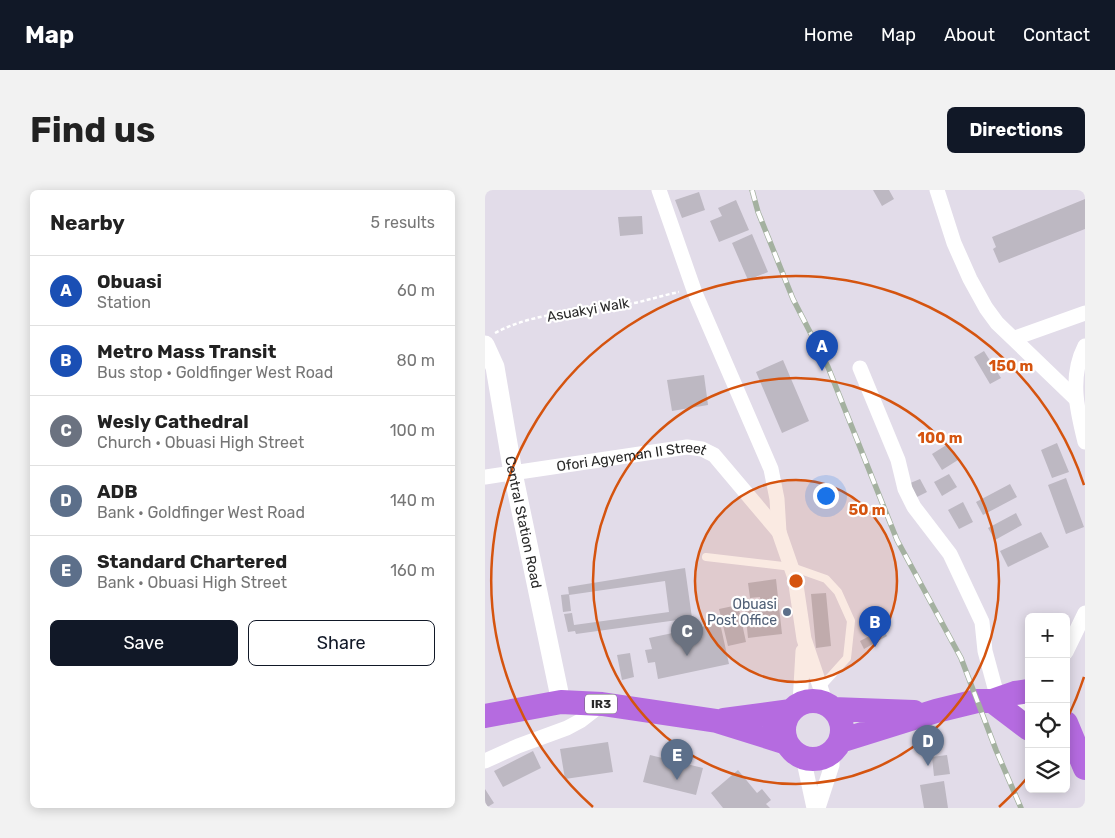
<!DOCTYPE html>
<meta charset="utf-8">
<style>
body{margin:0;font-family:Rubik,sans-serif;background:#f2f2f2;color:#222}
.controls{position:absolute;right:15px;bottom:15px;display:grid;overflow:hidden;border-radius:8px;box-shadow:0 2px 12px #0003}
.controls button{width:45px;height:45px;display:grid;place-items:center;padding:0;border:0;border-bottom:1px solid #e0e0e0;background:#fff;color:#222;font:25px sans-serif}
.you{position:absolute;left:340px;top:305px;width:18px;height:18px;margin:-12px;border:4px solid #fff;border-radius:50%;background:#1a73e8;box-shadow:0 0 0 8px #1a73e833}
.badge{display:grid;place-items:center;width:32px;height:32px;border-radius:50%;background:#111827;color:#fff;font-size:16px;font-weight:700}
.pin{position:absolute;translate:-50% -41px;filter:drop-shadow(0 1px 2px #0008)}
.pin::after{content:'';position:absolute;top:26px;width:18px;height:15px;background:inherit;clip-path:polygon(0 0,100% 0,50% 100%)}
.list{margin:0;padding:0;list-style:none}
h2{display:flex;justify-content:space-between;align-items:center;height:65px;margin:0;padding:0 20px;font-size:21px}
h2 small{font-size:16px;font-weight:400;color:#767676}
.list li{display:grid;grid-template-columns:32px 1fr auto;gap:15px;align-items:center;box-sizing:border-box;height:70px;padding:0 20px;border-top:1px solid #e0e0e0}
.list b{display:block;font-size:19px;white-space:nowrap}
.list p{margin:0;font-size:16px;white-space:nowrap;color:#767676}
.list em{font-size:16px;font-style:normal;color:#767676}
.actions{display:flex;gap:10px;padding:15px 20px}
.actions a{flex:1;padding:11px 0;border:1px solid #111827;border-radius:8px;text-align:center;font-size:18px;color:#111827}
.actions .main{background:#111827;color:#fff}
.icon{flex:none;width:28px;height:28px;fill:none;stroke:currentColor;stroke-width:2;stroke-linecap:round;stroke-linejoin:round}
.map{position:relative;flex:none;width:600px;height:618px;overflow:hidden;border-radius:8px}
header{display:flex;align-items:center;gap:30px;box-sizing:border-box;height:70px;padding:0 25px;background:#111827;color:#fff}
header strong{font-size:24px}
nav{display:flex;gap:28px;margin-inline-start:auto;font-size:18px}
.intro{display:flex;align-items:center;justify-content:space-between;box-sizing:border-box;height:120px;padding:0 30px}
h1{margin:0;font-size:35px}
.button{padding:12px 22px;border-radius:8px;background:#111827;color:#fff;font-size:18px;font-weight:700}
main{display:flex;gap:30px;padding:0 30px}
aside{flex:1;background:#fff;border-radius:8px;box-shadow:0 2px 12px #0003}
.map>svg:first-child{display:block}
.building{fill:#bdb8c2}
.lines{fill:none;stroke-linecap:round;stroke-linejoin:round}
.path{stroke:#fff;stroke-width:2.5;stroke-dasharray:4 2.5;stroke-linecap:butt}
.service{stroke:#fff;stroke-width:8}
.minor{stroke:#fff;stroke-width:15}
.tertiary{stroke:#fff;stroke-width:19}
.primary{stroke:#b56be0;stroke-width:24}
.rail-casing{stroke:#a4b1a0;stroke-width:5.5}
.rail{stroke:#fff;stroke-width:4;stroke-dasharray:11;stroke-linecap:butt}
.ring{fill:none;stroke:#d5540f;stroke-width:2.5}
.service-dot{fill:#5c6f8a;stroke:#fff;stroke-width:2}
.labels{text-anchor:middle;dominant-baseline:central;stroke-width:4.5;stroke-linejoin:round;paint-order:stroke}
.shield{fill:#fff;stroke:#696969;stroke-width:1}
.shield-label{font-size:12px;font-weight:bold;fill:#292929}
.street-label{font-size:14px;fill:#292929;stroke:#fff}
.service-label{font-size:14px;fill:#4e5e75;stroke:#fff;text-anchor:end}
.centre{fill:#d5540f;stroke:#fff;stroke-width:2.5}
.ring-label{font-size:15px;text-anchor:middle;font-weight:bold;fill:#d5540f;stroke:#fff;stroke-width:4.5;stroke-linejoin:round;paint-order:stroke}
</style>
<header>
<strong>Map</strong>
<nav><a>Home</a><a>Map</a><a>About</a><a>Contact</a></nav>
</header>
<div class="intro"><h1>Find us</h1><a class="button">Directions</a></div>
<main>
<aside>
<h2>Nearby<small>5 results</small></h2>
<ul class="list">
<li><span class="badge" style="background:#1a4fb4">A</span><div><b>Obuasi</b><p>Station</p></div><em>60 m</em></li>
<li><span class="badge" style="background:#1a4fb4">B</span><div><b>Metro Mass Transit</b><p>Bus stop · Goldfinger West Road</p></div><em>80 m</em></li>
<li><span class="badge" style="background:#6b7280">C</span><div><b>Wesly Cathedral</b><p>Church · Obuasi High Street</p></div><em>100 m</em></li>
<li><span class="badge" style="background:#5c6f8a">D</span><div><b>ADB</b><p>Bank · Goldfinger West Road</p></div><em>140 m</em></li>
<li><span class="badge" style="background:#5c6f8a">E</span><div><b>Standard Chartered</b><p>Bank · Obuasi High Street</p></div><em>160 m</em></li>
</ul>
<div class="actions"><a class="main">Save</a><a>Share</a></div>
</aside>
<div class="map">
<svg width="600" height="618" viewBox="0 0 600 618">
<rect width="100%" height="100%" fill="#e2dce9"/>
<path class="building" d="M388,0H404L409,9L397,16Z
M214,2L220,20L197,28L190,10Z
M600,9V39L514,73L508,59L511,57L507,47Z
M251,10L264,40L234,52L225,31L237,26L233,18Z
M157,26L158,44L135,46L133,27Z
M267,44L283,82L263,90L247,53Z
M499,161L516,188L505,194L489,167Z
M298,170L324,231L297,243L271,182Z
M219,185L223,215L187,221L182,190Z
M572,253L584,282L567,288L556,260Z
M463,254L473,270L457,280L447,264Z
M464,284L472,297L457,306L449,292Z
M581,288L599,337L581,344L563,295Z
M435,289L442,302L430,308L423,294Z
M525,294L532,307L498,325L491,312Z
M478,312L488,332L474,339L463,320Z
M531,323L537,335L510,350L503,338Z
M556,342L564,357L523,377L515,361Z
M200,378L207,428L91,444L90,441L83,442L79,424L87,423L89,435L184,422L180,391L84,405L83,397Z
M291,389L297,444L263,448L260,417L276,415L275,407L265,408L263,393Z
M341,403L346,456L331,458L326,404Z
M84,404L86,421L78,422L76,405Z
M253,415L261,452L243,456L234,419Z
M235,433L244,474L173,489L170,472L163,473L160,460L167,459L164,448Z
M398,439L402,446L379,459L375,451Z
M145,463L149,487L137,490L132,465Z
M123,552L128,582L80,589L75,559Z
M48,561L56,578L18,597L9,581Z
M165,565L218,578L211,605L158,592Z
M462,565L465,584L449,586L447,567Z
M253,580L272,603L277,599L286,610L281,614L285,618H238L226,603Z
M459,591L463,618H439L435,595Z
M0,599L9,613L1,618H0Z"/>
<g class="lines">
<path class="path" d="M10,143C51,121 104,121 149,113C164,110 179,105 194,102"/>
<path class="service" d="M221,367L307,377L341,389L353,402L366,431L362,468L335,498"/>
<g class="minor">
<path d="M174,0L210,103L286,279L292,309L294,342"/>
<path d="M452,0L469,53L485,89L501,118L512,133L590,208"/>
<path d="M530,148L600,123"/>
<path d="M600,156C584,187 592,220 600,252"/>
<path d="M375,178L413,270L420,299L429,317L465,364L497,432L500,461L513,509"/>
<path id="s1" d="M0,287L202,257L217,259L229,265L294,342L310,388L319,449L341,514"/>
<path d="M581,462L600,423"/>
<path d="M315,514L318,461"/>
<path d="M533,529L544,508"/>
<path d="M318,567L329,618"/>
<path d="M0,571L33,556L82,538L95,531L117,514"/>
<path d="M333,618L347,575V562"/>
</g>
<path class="tertiary" id="s2" d="M0,155L10,177L28,283L76,512"/>
<path class="primary" d="M507,511L544,539
M299 540a29 29 0 1 1 58 0a29 29 0 1 1-58 0Z
M348,519L429,522
M0,526L76,512L117,514L232,531L302,553
M239,530L306,521
M581,533L600,578
M355,551L451,521L492,511H507L530,503L544,501"/>
<g class="rail-casing">
<path id="rail" d="M267,0L273,22L308,109L343,177L412,350L476,468L511,560L536,618"/>
</g>
<use href="#rail" class="rail"/>
</g>
<circle cx="311" cy="391" r="101" fill="#d5540f" fill-opacity=".12"/>
<g class="ring">
<circle cx="311" cy="391" r="101"/>
<circle cx="311" cy="391" r="203"/>
<path d="M599 487A304 304 0 0 1 582 529M542 588A304 304 0 0 1 514 617M108 617A304 304 0 1 1 599 295"/>
</g>
<circle class="service-dot" cx="302" cy="422" r="5"/>
<g class="labels">
<rect class="shield" x="100" y="504.5" width="32" height="19" rx="4"/>
<g class="shield-label">
<text x="116" y="514">IR3</text>
</g>
<g class="street-label">
<text transform="translate(103 120) rotate(-10)">Asuakyi Walk</text>
<text stroke="none"><textPath href="#s1" startOffset="148">Ofori Agyeman II Street</textPath></text>
<text stroke="none"><textPath href="#s2" startOffset="182">Central Station Road</textPath></text>
</g>
<g class="service-label">
<text x="292" y="414">Obuasi<tspan x="292" dy="16">Post Office</tspan></text>
</g>
</g>
<circle cx="311" cy="391" r="8" class="centre"/>
<g class="ring-label">
<text x="526" y="181">150 m</text>
<text x="455" y="253">100 m</text>
<text x="382" y="325">50 m</text>
</g>
</svg>
<div class="controls">
<button>+</button>
<button>−</button>
<button><svg class="icon" aria-label="locate" viewBox="0 0 24 24"><circle cx="12" cy="12" r="6"/><path d="M12 2v4M12 18v4M2 12h4M18 12h4"/></svg></button>
<button><svg class="icon" aria-label="layers" viewBox="0 0 24 24"><path d="M12 4l9 5-9 5-9-5zM3 14l9 5 9-5"/></svg></button>
</div>
<div class="you"></div>
<div class="pin badge" style="left:337px;top:181px;background:#1a4fb4">A</div>
<div class="pin badge" style="left:390px;top:457px;background:#1a4fb4">B</div>
<div class="pin badge" style="left:202px;top:466px;background:#6b7280">C</div>
<div class="pin badge" style="left:443px;top:576px;background:#5c6f8a">D</div>
<div class="pin badge" style="left:192px;top:590px;background:#5c6f8a">E</div>
</div>
</main>
